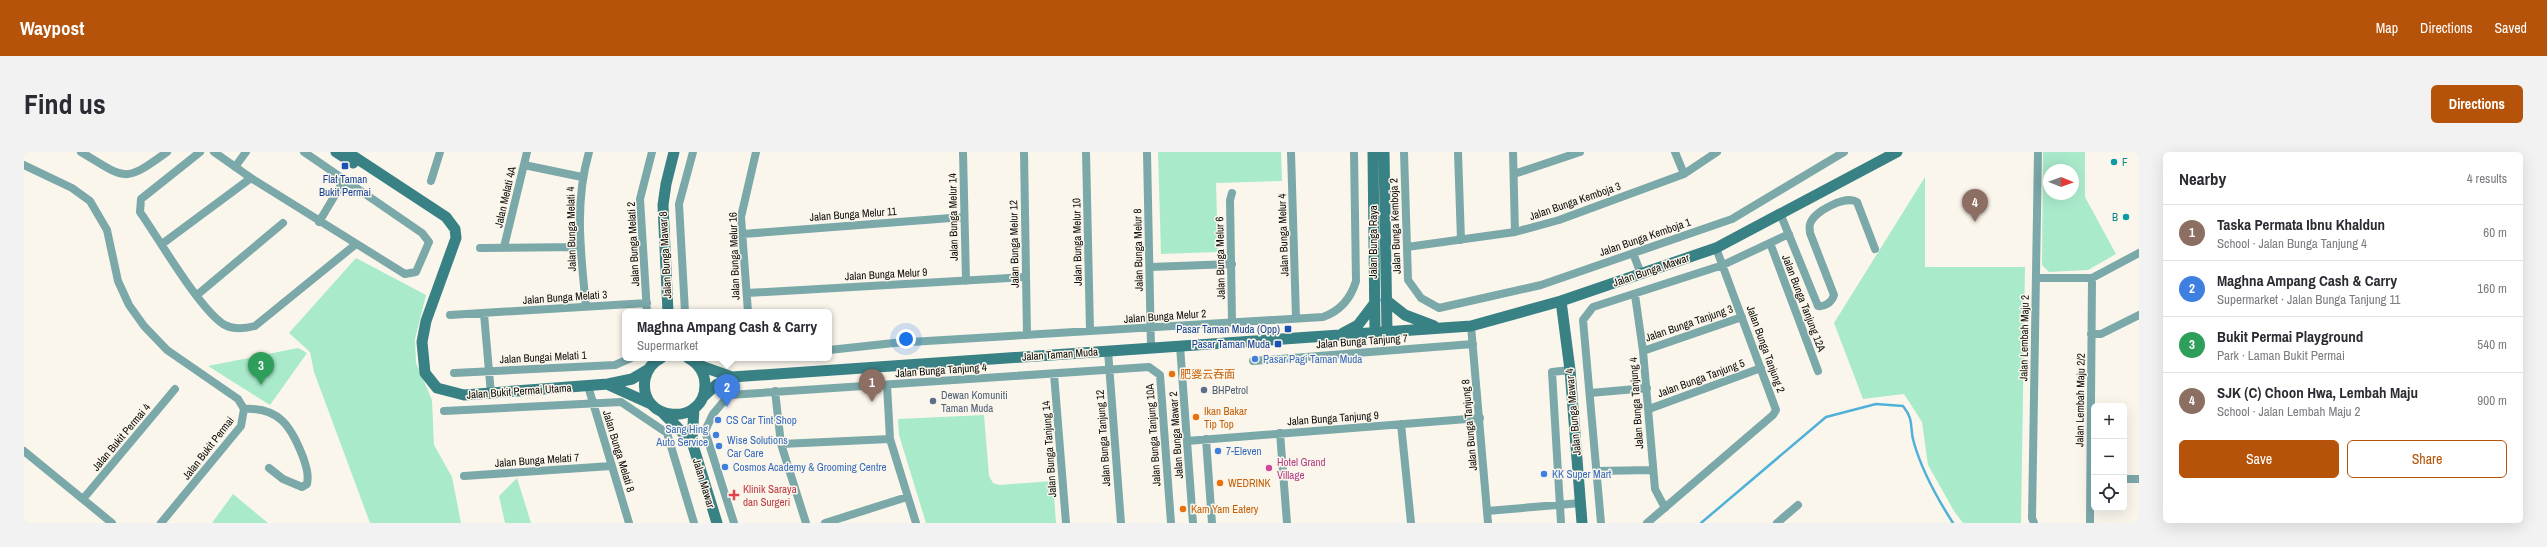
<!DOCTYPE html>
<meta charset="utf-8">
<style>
body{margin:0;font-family:"Archivo Narrow","Noto Sans SC",sans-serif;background:#f2f2f3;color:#2b2b33}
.controls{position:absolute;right:12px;bottom:12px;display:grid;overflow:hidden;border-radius:6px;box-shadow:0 4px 16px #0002}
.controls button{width:36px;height:36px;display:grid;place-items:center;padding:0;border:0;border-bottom:1px solid #e1e1e2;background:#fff;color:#2b2b33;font:20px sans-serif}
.compass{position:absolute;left:2019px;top:12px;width:36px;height:36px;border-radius:50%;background:#fff;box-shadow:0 4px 16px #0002;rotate:91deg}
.you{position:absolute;left:882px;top:187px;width:14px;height:14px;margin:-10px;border:3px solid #fff;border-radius:50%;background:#1a73e8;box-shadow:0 0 0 6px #1a73e833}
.badge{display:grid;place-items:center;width:26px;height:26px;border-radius:50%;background:#b45309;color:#fff;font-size:13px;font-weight:700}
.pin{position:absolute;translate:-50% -33px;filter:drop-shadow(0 1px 2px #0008)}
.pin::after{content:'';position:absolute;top:21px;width:14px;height:12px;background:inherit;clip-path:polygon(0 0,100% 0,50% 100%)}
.popup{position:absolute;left:598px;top:157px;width:210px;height:52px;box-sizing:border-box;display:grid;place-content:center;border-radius:6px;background:#fff;filter:drop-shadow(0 1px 3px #0005);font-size:13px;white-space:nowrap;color:#7c7c81}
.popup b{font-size:15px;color:#2b2b33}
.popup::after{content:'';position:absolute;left:50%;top:100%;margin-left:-8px;border:8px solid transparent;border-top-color:#fff}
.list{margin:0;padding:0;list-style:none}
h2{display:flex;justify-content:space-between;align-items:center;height:52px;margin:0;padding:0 16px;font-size:17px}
h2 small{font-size:13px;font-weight:400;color:#7c7c81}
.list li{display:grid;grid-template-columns:26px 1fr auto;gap:12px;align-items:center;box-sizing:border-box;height:56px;padding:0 16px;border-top:1px solid #e1e1e2}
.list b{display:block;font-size:15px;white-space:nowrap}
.list p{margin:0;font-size:13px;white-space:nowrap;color:#7c7c81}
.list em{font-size:13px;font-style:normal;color:#7c7c81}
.actions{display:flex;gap:8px;padding:12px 16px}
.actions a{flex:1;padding:9px 0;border:1px solid #b45309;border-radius:6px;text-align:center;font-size:14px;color:#b45309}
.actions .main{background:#b45309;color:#fff}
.icon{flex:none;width:22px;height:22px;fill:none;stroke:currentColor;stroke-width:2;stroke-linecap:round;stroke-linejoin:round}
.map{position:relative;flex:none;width:2115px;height:371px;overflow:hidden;border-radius:6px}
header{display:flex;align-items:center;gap:24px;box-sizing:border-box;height:56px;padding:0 20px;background:#b45309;color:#fff}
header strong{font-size:19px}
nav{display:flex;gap:22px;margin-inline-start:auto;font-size:14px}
.intro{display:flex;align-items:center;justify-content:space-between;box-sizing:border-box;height:96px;padding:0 24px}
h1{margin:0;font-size:28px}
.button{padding:10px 18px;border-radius:6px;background:#b45309;color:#fff;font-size:14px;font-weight:700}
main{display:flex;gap:24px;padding:0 24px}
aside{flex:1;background:#fff;border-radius:6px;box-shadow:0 4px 16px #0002}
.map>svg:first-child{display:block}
.green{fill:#a9eacb;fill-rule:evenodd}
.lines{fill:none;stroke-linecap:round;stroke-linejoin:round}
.stream{stroke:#4fb0d8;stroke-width:2.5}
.street{stroke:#7ba8a9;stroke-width:8}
.secondary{stroke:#388184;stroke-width:11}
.culture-dot{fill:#0f9aa8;stroke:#fbf6ec;stroke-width:1.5}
.transit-dot{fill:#1a4fb4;stroke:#fbf6ec;stroke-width:1.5}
.shop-dot{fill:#3f7fe0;stroke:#fbf6ec;stroke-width:1.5}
.food-dot{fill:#e8710a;stroke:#fbf6ec;stroke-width:1.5}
.service-dot{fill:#5c6f8a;stroke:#fbf6ec;stroke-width:1.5}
.hotel-dot{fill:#d1479c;stroke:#fbf6ec;stroke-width:1.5}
.health-dot{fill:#e0444e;stroke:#fbf6ec;stroke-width:1.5}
.labels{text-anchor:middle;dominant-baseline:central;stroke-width:3;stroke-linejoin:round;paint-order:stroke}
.culture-label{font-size:11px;fill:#0d838f;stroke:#fbf6ec;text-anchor:start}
.transit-label{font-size:11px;fill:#164399;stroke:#fbf6ec;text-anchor:end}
.street-label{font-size:11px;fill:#0e0d0a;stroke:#fbf6ec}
.shop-label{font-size:11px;fill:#366cbe;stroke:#fbf6ec;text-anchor:start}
.food-label{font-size:11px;fill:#c56008;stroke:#fbf6ec;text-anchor:start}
.service-label{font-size:11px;fill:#4e5e75;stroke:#fbf6ec;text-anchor:start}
.hotel-label{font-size:11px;fill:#b23c85;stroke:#fbf6ec;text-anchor:start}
.health-label{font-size:11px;fill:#be3a42;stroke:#fbf6ec;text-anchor:start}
</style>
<header>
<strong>Waypost</strong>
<nav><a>Map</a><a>Directions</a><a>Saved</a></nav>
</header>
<div class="intro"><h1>Find us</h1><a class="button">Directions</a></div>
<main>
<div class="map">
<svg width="2115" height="371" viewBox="0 0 2115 371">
<rect width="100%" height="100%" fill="#fbf6ec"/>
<path class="green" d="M1134,0H1257L1258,29L1192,31L1194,100L1137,102Z
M2019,0H2061V45L2092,102L2064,118L2025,120L2018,113ZM2025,18H2049V42H2025Z
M1901,25V115H2001L1997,371H1939L1930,359L1904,313L1898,270L1880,242L1839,247L1810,171Z
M332,106L402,143L391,187L392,211L408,248L410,293L428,325L437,371H346L290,220L286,200L265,181Z
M274,196L283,201L246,253L184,214Z
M960,263L965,324L969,331L975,333L1029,329L1032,371H902L875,283L874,267Z
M493,326L507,371H481L475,344Z
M209,342L244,371H188Z"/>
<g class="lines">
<path class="stream" d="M1677,371L1802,265L1852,252L1879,254C1891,269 1885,275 1890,291C1898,319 1913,346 1929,371"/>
<path class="street" d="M57,0C102,27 99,32 143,0
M176,0L117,47L116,60C135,87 174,155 199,172C209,178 220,177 231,174L332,92
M190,0L227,26L381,122L392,120L405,90L398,81L280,0
M939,0L942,129
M1000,0L1003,183
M1062,0L1066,179
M1123,0L1127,196
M1267,0L1272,166
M1380,0L1384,128L1397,146L1415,156L1517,133L1708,67L1820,0
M1434,0L1437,88
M1489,0L1491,80
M1651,0L1660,22
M0,13L48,36L66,49L83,78L94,129L105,153L120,174L143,198L214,247L220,257L217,274L137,371
M500,13L558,25
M211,15L222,0
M1490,22L1556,0
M407,29L416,0
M1208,41L1206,48L1208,170
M1756,61L1794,154C1801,155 1808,150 1810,143L1786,81C1786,78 1785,74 1786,72C1790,59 1822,43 1833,50L1851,97
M295,70L320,28
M719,82L940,65
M1746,91L1794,219
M138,92L227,26
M480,95L503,0
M1383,95L1491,80L1535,68L1660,22L1693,0
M456,96L557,95
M1609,101L1617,122
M1126,115L1208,112
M2012,126H2068L2115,101
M723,141L1002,125
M173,143L259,71
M1611,143L1619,199L1631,337L1641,356
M562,155C557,103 550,51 565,0
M623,160L616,47L628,0
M661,160L655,52L669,0
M724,160L717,65L732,0
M460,162L467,242
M426,163L623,151
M1447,174L1464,371
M2067,182H2077L2115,163
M1156,194L1169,371
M805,198L870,191L1299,165C1316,159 1327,146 1332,129L1330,0
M1084,199L1097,371
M1619,199L1718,165
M1229,209L1449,192
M430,221L591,213L607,206
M1030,222L1042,371
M863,233L866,287L892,371
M564,234L605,371
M751,239L757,292L782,371
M1566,241L1623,236
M220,257C255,255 267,274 279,305C282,314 285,322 283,332L278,335L259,327L245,316
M1625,257L1737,216
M420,259L597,250L643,281L670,371
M1377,272L1387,371
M1256,281L1263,371
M1182,287L1188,371
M1163,289L1456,266
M757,292L866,287
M0,299L88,371
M1573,319L1628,318
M440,324L587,314
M2100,327H2115
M59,347L151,237
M1463,359L1557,351
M710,371L681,279L689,262L705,243L1125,215L1136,223L1147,371
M801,371L883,345
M1537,371L1528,220L1546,218
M1577,371L1559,168L1569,155L1699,113L1765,82
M1623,371L1749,263L1752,258L1692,96
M1753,371L1774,353
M2010,371L2008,366L2014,0
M2066,371L2068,126"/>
<path class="secondary" d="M312,0L329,11
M323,0L422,65L431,77L432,86L402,169L398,190L401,221L413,236L440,243L584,232L608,227L625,217
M1349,0L1351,180
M1360,0L1363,180
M1362,148L1381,163L1410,174
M1537,149L1546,218L1558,371
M644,160L639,53L642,32L650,0
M1319,181L1334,173L1350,152
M637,206C629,210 623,218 621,227C614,271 681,275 681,233C681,222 675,212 664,206
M674,213L708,225
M585,233L627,252
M679,245L692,233L708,225L1447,174L1537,149L1692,96L1873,0
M670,256L668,290L693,371
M639,261L668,290"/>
</g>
<g class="culture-dot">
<circle cx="2090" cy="10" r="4"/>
<circle cx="2102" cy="65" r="4"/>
</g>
<g class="transit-dot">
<rect x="317" y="10" width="8" height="8" rx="2"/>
<rect x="1260" y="173" width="8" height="8" rx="2"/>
<rect x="1250" y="188" width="8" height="8" rx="2"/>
</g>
<g class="shop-dot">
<circle cx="1231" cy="207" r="4"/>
<circle cx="694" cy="268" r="4"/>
<circle cx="692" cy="283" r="4"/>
<circle cx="695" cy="294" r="4"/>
<circle cx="1194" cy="299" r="4"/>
<circle cx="701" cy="315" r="4"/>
<circle cx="1520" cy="322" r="4"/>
</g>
<g class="food-dot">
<circle cx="1148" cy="222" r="4"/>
<circle cx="1172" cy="265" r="4"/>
<circle cx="1196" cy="331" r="4"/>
<circle cx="1159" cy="357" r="4"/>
</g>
<g class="service-dot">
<circle cx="1180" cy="238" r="4"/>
<circle cx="909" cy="249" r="4"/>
</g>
<circle class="hotel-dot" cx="1245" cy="316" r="4"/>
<path class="health-dot" d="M708 337h4v4h4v4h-4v4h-4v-4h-4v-4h4z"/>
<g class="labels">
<g class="culture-label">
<text x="2098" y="10">F</text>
<text x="2094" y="65" text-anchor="end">B</text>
</g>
<g class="transit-label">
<text x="321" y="27" text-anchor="middle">Flat Taman<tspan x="321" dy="13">Bukit Permai</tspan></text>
<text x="1256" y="177">Pasar Taman Muda (Opp)</text>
<text x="1246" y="192">Pasar Taman Muda</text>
</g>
<g class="street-label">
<text transform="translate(481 45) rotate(-77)">Jalan Melati 4A</text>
<text transform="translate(1551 49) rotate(-19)">Jalan Bunga Kemboja 3</text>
<text transform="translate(829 62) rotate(-4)">Jalan Bunga Melur 11</text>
<text transform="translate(929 65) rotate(-91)">Jalan Bunga Melur 14</text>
<text transform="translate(1371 74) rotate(-92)">Jalan Bunga Kemboja 2</text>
<text transform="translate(547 77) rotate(-91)">Jalan Bunga Melati 4</text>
<text transform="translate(1259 83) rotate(-92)">Jalan Bunga Melur 4</text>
<text transform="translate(1621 85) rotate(-19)">Jalan Bunga Kemboja 1</text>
<text transform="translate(1053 90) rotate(-91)">Jalan Bunga Melur 10</text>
<text transform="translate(1349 90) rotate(-90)">Jalan Bunga Raya</text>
<text transform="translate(609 92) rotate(-93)">Jalan Bunga Melati 2</text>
<text transform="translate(990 92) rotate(-91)">Jalan Bunga Melur 12</text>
<text transform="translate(1114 98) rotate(-91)">Jalan Bunga Melur 8</text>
<text transform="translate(641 103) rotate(-93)">Jalan Bunga Mawar 8</text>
<text transform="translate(710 104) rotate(-92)">Jalan Bunga Melur 16</text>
<text transform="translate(1196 106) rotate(-91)">Jalan Bunga Melur 6</text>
<text transform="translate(1627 118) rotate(-19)">Jalan Bunga Mawar</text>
<text transform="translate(862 122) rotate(-3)">Jalan Bunga Melur 9</text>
<text transform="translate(541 145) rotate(-4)">Jalan Bunga Melati 3</text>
<text transform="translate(1780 151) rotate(69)">Jalan Bunga Tanjung 12A</text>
<text transform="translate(1141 164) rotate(-4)">Jalan Bunga Melur 2</text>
<text transform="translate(1665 171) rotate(-19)">Jalan Bunga Tanjung 3</text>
<text transform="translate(2000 186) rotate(-89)">Jalan Lembah Maju 2</text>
<text transform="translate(1338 189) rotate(-4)">Jalan Bunga Tanjung 7</text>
<text transform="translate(1742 197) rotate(70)">Jalan Bunga Tanjung 2</text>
<text transform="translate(1036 202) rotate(-4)">Jalan Taman Muda</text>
<text transform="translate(519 205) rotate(-3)">Jalan Bungai Melati 1</text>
<text transform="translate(917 218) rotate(-4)">Jalan Bunga Tanjung 4</text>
<text transform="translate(1677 226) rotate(-20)">Jalan Bunga Tanjung 5</text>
<text transform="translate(495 239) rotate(-4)">Jalan Bukit Permai Utama</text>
<text transform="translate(2056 248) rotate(-89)">Jalan Lembah Maju 2/2</text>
<text transform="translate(1612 251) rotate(-94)">Jalan Bunga Tanjung 4</text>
<text transform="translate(1549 260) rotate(-95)">Jalan Bunga Mawar 4</text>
<text transform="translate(1309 266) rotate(-4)">Jalan Bunga Tanjung 9</text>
<text transform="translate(1445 273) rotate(-95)">Jalan Bunga Tanjung 8</text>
<text transform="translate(1129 283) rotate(-94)">Jalan Bunga Tanjung 10A</text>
<text transform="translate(1152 283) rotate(-94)">Jalan Bunga Mawar 2</text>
<text transform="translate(97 285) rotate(-50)">Jalan Bukit Permai 4</text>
<text transform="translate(1079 286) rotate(-94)">Jalan Bunga Tanjung 12</text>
<text transform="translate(184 296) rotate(-52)">Jalan Bukit Permai</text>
<text transform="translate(1025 297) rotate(-94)">Jalan Bunga Tanjung 14</text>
<text transform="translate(595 299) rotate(73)">Jalan Bunga Melati 8</text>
<text transform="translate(513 308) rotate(-4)">Jalan Bunga Melati 7</text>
<text transform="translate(680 331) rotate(73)">Jalan Mawar</text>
</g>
<g class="shop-label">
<text x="1239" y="207">Pasar Pagi Taman Muda</text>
<text x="702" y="268">CS Car Tint Shop</text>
<text x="684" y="277" text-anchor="end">Sang Hing<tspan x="684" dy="13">Auto Service</tspan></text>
<text x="703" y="288">Wise Solutions<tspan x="703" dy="13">Car Care</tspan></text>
<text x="1202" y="299">7-Eleven</text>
<text x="709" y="315">Cosmos Academy &amp; Grooming Centre</text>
<text x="1528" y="322">KK Super Mart</text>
</g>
<g class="food-label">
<text x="1156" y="222">肥婆云吞面</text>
<text x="1180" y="259">Ikan Bakar<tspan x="1180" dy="13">Tip Top</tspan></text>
<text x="1204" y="331">WEDRINK</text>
<text x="1167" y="357">Kam Yam Eatery</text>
</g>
<g class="service-label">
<text x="1188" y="238">BHPetrol</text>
<text x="917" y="243">Dewan Komuniti<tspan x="917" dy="13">Taman Muda</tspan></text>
</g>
<g class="hotel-label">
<text x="1253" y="310">Hotel Grand<tspan x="1253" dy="13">Village</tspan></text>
</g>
<g class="health-label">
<text x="719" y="337">Klinik Saraya<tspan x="719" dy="13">dan Surgeri</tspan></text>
</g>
</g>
</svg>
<div class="controls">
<button>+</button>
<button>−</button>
<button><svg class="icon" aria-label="locate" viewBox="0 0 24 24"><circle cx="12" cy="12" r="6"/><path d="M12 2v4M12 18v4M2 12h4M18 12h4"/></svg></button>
</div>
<svg class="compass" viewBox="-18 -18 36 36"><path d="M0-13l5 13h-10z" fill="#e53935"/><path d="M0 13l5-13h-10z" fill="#7c7c81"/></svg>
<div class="you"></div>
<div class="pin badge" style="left:848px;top:250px;background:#8d6e63">1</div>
<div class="pin badge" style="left:703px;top:255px;background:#3f7fe0">2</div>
<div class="popup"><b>Maghna Ampang Cash &amp; Carry</b>Supermarket</div>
<div class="pin badge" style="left:237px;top:233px;background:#2e9e5b">3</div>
<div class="pin badge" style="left:1951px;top:70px;background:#8d6e63">4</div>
</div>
<aside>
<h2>Nearby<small>4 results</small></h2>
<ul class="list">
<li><span class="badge" style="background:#8d6e63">1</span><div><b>Taska Permata Ibnu Khaldun</b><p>School · Jalan Bunga Tanjung 4</p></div><em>60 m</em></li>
<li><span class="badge" style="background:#3f7fe0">2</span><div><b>Maghna Ampang Cash &amp; Carry</b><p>Supermarket · Jalan Bunga Tanjung 11</p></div><em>160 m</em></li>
<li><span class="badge" style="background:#2e9e5b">3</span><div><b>Bukit Permai Playground</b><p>Park · Laman Bukit Permai</p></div><em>540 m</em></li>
<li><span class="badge" style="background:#8d6e63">4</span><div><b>SJK (C) Choon Hwa, Lembah Maju</b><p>School · Jalan Lembah Maju 2</p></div><em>900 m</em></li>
</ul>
<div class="actions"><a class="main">Save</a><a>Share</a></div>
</aside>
</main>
